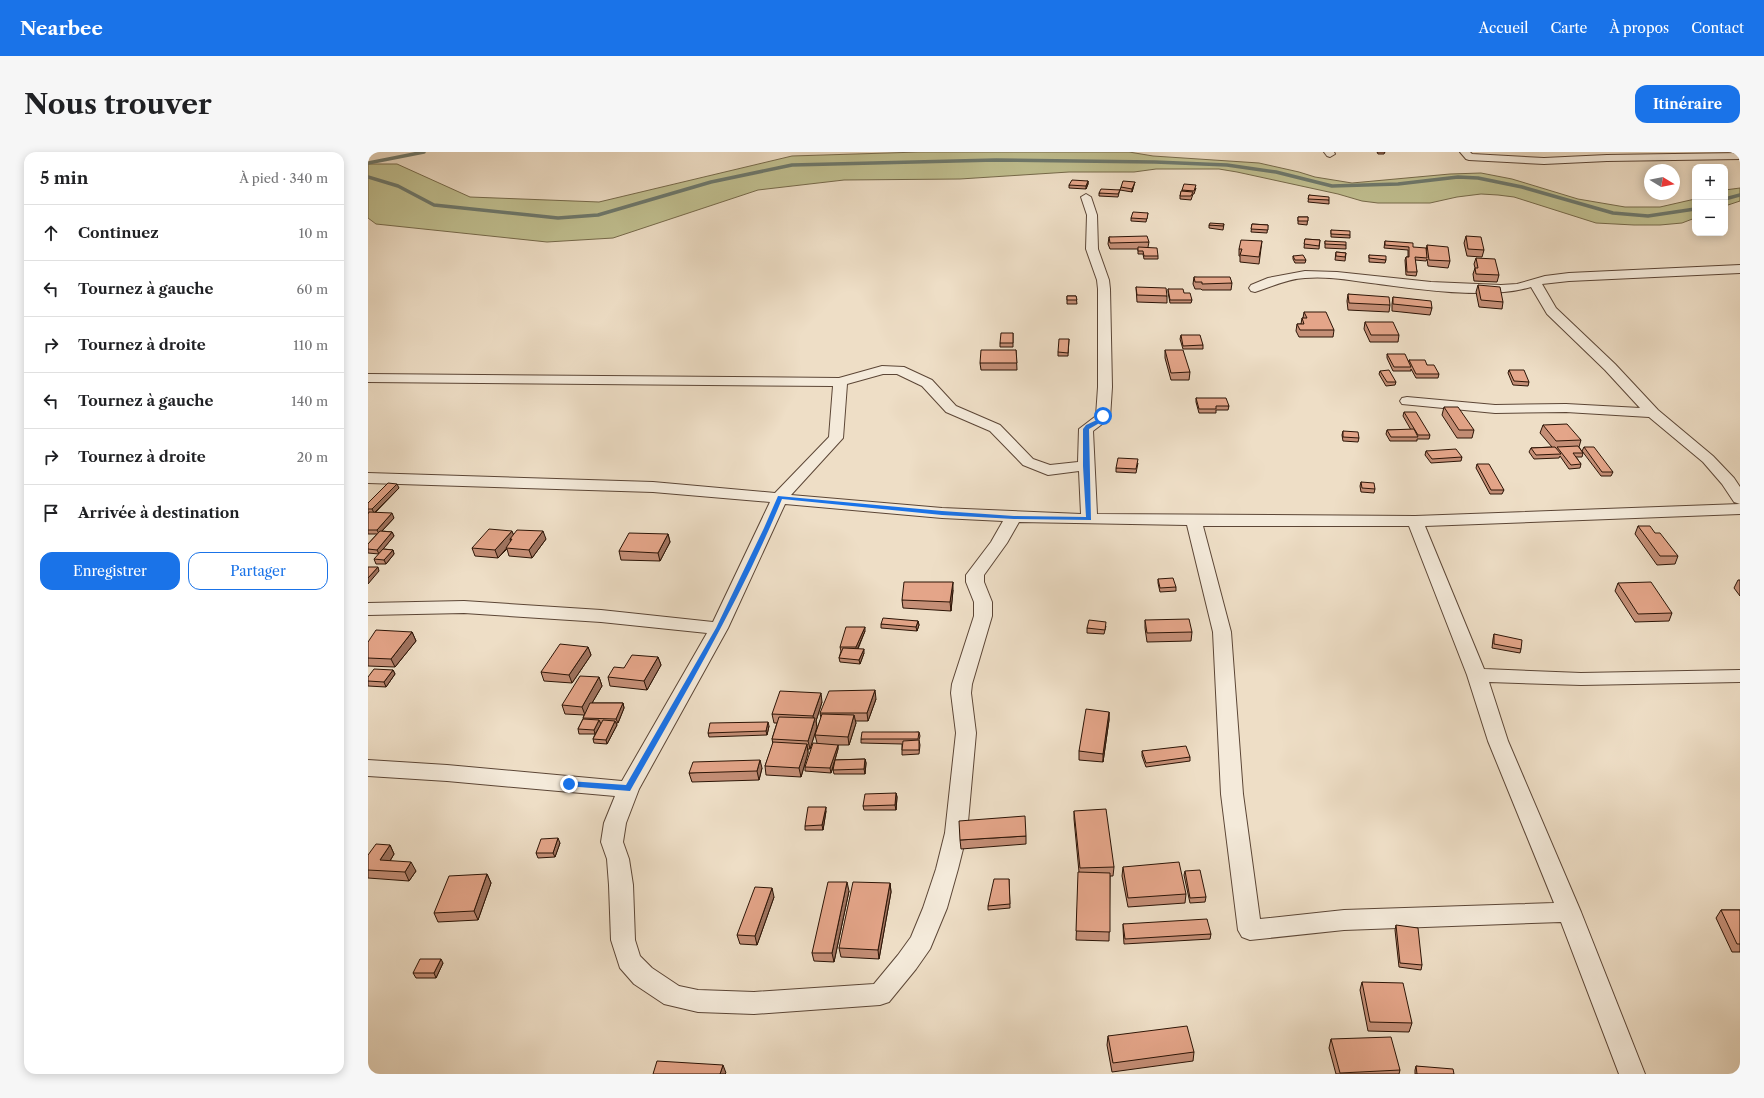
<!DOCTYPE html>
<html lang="fr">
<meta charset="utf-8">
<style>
body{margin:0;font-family:"Libre Caslon Text",serif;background:#f6f6f6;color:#202124}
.controls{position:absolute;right:12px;top:12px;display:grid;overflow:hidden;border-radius:8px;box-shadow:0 2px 10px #0003}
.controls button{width:36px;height:36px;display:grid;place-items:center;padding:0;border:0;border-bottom:1px solid #e0e0e0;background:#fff;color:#202124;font:20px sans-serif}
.compass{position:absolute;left:1276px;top:12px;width:36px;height:36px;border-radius:50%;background:#fff;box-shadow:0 2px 10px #0003;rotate:100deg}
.stop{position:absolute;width:12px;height:12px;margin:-9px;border:3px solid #1a73e8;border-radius:50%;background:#fff}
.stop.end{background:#1a73e8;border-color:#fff;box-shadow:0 1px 4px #0008}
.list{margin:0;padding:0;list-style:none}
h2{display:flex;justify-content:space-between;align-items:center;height:52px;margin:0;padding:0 16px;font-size:17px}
h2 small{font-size:13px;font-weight:400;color:#757577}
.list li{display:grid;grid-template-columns:26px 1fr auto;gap:12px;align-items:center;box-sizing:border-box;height:56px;padding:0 16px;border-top:1px solid #e0e0e0}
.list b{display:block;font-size:15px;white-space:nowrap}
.list em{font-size:13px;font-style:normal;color:#757577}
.actions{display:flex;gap:8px;padding:12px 16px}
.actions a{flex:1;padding:9px 0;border:1px solid #1a73e8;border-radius:12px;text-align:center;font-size:14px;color:#1a73e8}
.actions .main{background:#1a73e8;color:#fff}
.icon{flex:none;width:22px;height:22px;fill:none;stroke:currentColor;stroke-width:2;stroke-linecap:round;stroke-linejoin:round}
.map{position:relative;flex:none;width:1372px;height:922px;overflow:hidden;border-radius:12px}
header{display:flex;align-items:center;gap:24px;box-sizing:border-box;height:56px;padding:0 20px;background:#1a73e8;color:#fff}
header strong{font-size:19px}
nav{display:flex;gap:22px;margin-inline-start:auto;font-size:14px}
.intro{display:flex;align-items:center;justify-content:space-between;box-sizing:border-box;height:96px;padding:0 24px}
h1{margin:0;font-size:28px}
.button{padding:10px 18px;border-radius:12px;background:#1a73e8;color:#fff;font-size:14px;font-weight:700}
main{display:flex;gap:24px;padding:0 24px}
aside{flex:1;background:#fff;border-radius:12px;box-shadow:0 2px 10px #0003}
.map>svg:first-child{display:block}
.green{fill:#c0bf90;stroke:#766a4b}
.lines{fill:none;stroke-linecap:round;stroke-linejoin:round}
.stream{stroke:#6e796d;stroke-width:3.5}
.minor-casing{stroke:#5c4636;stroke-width:2}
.minor{fill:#f4eada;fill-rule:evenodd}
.wall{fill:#c48e76;stroke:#2c1406}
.shaded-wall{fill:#a07460;stroke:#2c1406}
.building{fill:#e4a589;stroke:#2c1406}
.route{fill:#1a73e8}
</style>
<header>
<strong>Nearbee</strong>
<nav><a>Accueil</a><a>Carte</a><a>À propos</a><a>Contact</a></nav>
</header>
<div class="intro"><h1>Nous trouver</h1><a class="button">Itinéraire</a></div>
<main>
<aside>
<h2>5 min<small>À pied · 340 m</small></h2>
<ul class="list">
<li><svg class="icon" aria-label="ahead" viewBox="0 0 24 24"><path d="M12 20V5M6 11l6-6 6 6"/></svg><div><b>Continuez</b></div><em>10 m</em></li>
<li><svg class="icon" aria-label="left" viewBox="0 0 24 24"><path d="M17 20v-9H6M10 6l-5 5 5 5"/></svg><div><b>Tournez à gauche</b></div><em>60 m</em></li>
<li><svg class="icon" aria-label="right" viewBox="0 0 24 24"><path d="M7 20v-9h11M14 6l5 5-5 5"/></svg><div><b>Tournez à droite</b></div><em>110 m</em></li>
<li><svg class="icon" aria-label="left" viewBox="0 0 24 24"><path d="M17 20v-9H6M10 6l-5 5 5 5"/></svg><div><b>Tournez à gauche</b></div><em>140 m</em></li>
<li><svg class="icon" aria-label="right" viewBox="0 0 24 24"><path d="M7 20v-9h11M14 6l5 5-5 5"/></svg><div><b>Tournez à droite</b></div><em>20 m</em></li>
<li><svg class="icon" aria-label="arrive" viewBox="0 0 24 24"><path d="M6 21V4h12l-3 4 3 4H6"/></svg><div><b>Arrivée à destination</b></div></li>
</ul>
<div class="actions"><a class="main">Enregistrer</a><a>Partager</a></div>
</aside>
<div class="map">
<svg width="1372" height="922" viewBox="0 0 1372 922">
<rect width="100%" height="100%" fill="#eedec6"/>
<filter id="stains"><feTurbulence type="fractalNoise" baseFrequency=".005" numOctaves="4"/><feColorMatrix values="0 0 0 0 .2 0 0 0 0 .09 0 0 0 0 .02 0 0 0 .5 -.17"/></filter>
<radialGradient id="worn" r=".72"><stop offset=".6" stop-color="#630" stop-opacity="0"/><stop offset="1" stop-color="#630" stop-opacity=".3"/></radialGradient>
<path class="green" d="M551,0H761L785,4L891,11L931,20L947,25L984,31L1082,22L1113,21L1144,27L1210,47L1257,55H1292L1327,47V66L1314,71L1292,73H1266L1228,71L1146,45L1130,43L1113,42L1089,45L1062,51H1010L994,49L970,42L869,20L851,17H788L766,20H701L592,27L476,28L390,38L245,86L179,90L8,72L0,66V12H29L102,45L231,50L424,4Z
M1372,36V49L1357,54V38Z"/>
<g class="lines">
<path class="stream" d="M0,11L56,0
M0,25L30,34L66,53L190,66L230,63L343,30L424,13L628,8L787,10L859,13L908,20L964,34L1030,32L1090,25L1110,26L1154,35L1245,61L1280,64L1327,57
M1357,47L1372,43"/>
<g class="minor-casing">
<path id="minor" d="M956,0H966L967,2L962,5L959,4Z
M1092,0H1102L1104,2L1176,6L1239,3L1372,1V7L1239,9L1176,12L1101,8L1098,7Z
M718,42L723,45L729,63L730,97L741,128L742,137L744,235L742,266L725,279L729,362L1047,364L1372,352V362L1057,374L1116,517L1213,521L1372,518V530L1213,533L1121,530L1140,589L1213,760L1277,922H1251L1193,770L976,778L882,788L874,785L870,778L853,642L845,480L819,373L651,370L639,391L616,423V430L624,450V464L604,532L603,541L608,581L599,681L590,717L579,756L562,797L548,817L521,850L512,853L386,862L330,860L296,852L266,832L252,816L243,788L241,733L239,707L233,690L236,671L247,644L79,629L0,624V608L79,613L254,629L339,481L233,470L96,461L0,463V451L96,449L233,458L345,470L402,350L285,340L0,331V321L285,330L407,341L461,285L465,234L0,230V222L471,226L514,214L536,215L564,228L588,254L632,273L665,307L682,313L710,310L711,277L728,264L730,235V137L729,128L718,97L719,63L713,45ZM515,222H529L554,234L578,260L622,279L655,313L680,323L711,319L713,362L574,356L423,343L475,286L479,232ZM417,352L574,366L635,369L623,390L598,423V430L606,450V464L584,532L583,541L588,581L577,681L568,717L555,756L543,785L530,803L506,832L386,840L330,838L311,834L284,816L272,804L267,788L265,733L261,707L255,690L258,671L271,637L360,476ZM835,374H1041L1099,523L1120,589L1186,751L976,758L892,767L875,642L863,480Z
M1372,113V121L1201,129L1174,132L1188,156L1247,212L1290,258L1345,304L1366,326L1372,335V352L1366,350L1354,332L1335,310L1281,265L1198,260L1127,261L1034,252L1032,249L1034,246L1039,245L1127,253L1198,252L1272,256L1237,218L1179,162L1163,135C1120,148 1049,137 1003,131C981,128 959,124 937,126C918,127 904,135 887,140L883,139L881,136L883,133L900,126L937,119L969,120L1063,130L1133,133L1149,132L1177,124L1201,121Z"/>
</g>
<use href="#minor" class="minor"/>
</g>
<path class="wall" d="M1009,0H1017L1016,2H1010Z
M720,29V32L718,37L701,36V33Z
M766,33L764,40L752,38L753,35Z
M828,36L826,42H825L823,48L812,47V44L814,38Z
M752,38L751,41L750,45L731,44V41Z
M941,43L961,48V52L940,50Z
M780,61L778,70L763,69V66Z
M930,65H940L939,73L930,72Z
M856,72L855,78L841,76V73Z
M884,72L900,73L899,81L883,80Z
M963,78L982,83V86L963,85Z
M1098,84L1116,98L1114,105L1099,104L1096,91Z
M741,85L781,90L780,95L790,104V107H776L775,102H770V97H742L740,92Z
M937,87L952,88L951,97L936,96Z
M894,89L891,112L872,110V104H871V97Z
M957,89L978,93V97L957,96Z
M1017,89L1058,99L1059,93L1082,109L1080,116L1060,114L1059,107L1058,109L1047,108L1049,120L1048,124L1038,123L1037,108L1038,105H1040V98L1016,96Z
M968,100L978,101L977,109L967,108Z
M1001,103L1018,108L1017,111L1001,110Z
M925,104L938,108L937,111H927L925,107Z
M1108,106L1131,123L1129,130L1106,129L1105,122L1107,116L1106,112Z
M826,125L864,131L863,138H834L833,137H827L825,132Z
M1110,133L1135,150L1134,157L1111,155L1108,140Z
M768,135L799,144V151L769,150Z
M800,137L816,141L824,148L823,151H802L800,140Z
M980,142L1022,153L1021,160L980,158L979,149Z
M699,144H708L709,152H699Z
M1025,145L1064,156L1062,163L1024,159V152Z
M936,160L966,178L965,185H931L928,179L929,172H933L934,166H935Z
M997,170L1031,183L1030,190H1002L996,177Z
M645,181V195H632V191Z
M813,183L835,193V197H815L812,187Z
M701,187L700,204H690V200Z
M648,198L649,218H613L612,211Z
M797,198L822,220L821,228H803L797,206Z
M1019,202L1041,210V208L1059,213L1071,222L1070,226H1048L1043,217V219H1025L1019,206Z
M1141,218L1161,230L1160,234L1145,233L1140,221Z
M1012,219L1028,230L1027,233L1018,234L1011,222Z
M828,246L861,254L860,258H848V261H831L828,250Z
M1076,255L1106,278L1104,286H1089L1074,263Z
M1036,260L1062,283L1061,287H1049V289H1022L1018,282L1019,278H1043L1035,264Z
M1175,273L1213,288L1211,295L1215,301L1214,305H1208L1213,312L1212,316L1201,317L1192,304L1191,306L1166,307L1161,300L1163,296L1184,295L1172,281Z
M975,279L991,286L990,290L975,289L974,283Z
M1216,295L1245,320L1243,324H1233L1214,299Z
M1058,299L1094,305L1093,309L1063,311L1057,303Z
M770,311L768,321L748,320V316Z
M1109,312L1136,338L1134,342H1122L1108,316Z
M993,330L1007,337L1006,341L993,340L992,334Z
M31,336L7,361L26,366L14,379L24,380L26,384L15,397L25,398L26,402L18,412H8L6,407L11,402L0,401V392L9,382H0V362L1,361H0V351Z
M1270,374L1287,381L1310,404L1307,412L1289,413L1267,382Z
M145,382L178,387L164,406L141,404L139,397L130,406L107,404L104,396Z
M300,382L302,390L292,409L253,408L251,399Z
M790,427L808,435V439L792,440L790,431Z
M1370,428H1372V444L1366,436Z
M1250,431L1304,461L1301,469L1267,470L1247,439Z
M585,438L583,459L535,456L534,448Z
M777,468L824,480L823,489L779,490L777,476Z
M550,469L551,473L549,479L513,476V472Z
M738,474L736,482L719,481V476Z
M497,479L490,497L496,501L492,512L472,510L471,506L473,499L472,495Z
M44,480L48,489L27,515L0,514V490Z
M1126,482L1153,497L1152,501L1124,496L1125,487Z
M220,495L223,503L204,531L176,529L173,520Z
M290,505L293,513L279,538L242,534L240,525L256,516Z
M25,518L27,522L18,535L0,534V525Z
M231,525L234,534L224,551H255L256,556L250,571H248L249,573L239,592L226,591L225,587L227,582H211L210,577L215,567L216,563L197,562L194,553Z
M508,547L500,569H487L488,571L481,593H470V597L467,608L497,607L498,611L497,622H466L465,618L467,609L463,621L437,619V615L449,591L447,583L453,566L452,561Z
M454,550L448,569L449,575L442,597H440V601L433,625L398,623L397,614L405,592L404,587L409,571H406L404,562Z
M741,560V568L735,610L711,608V599Z
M401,574L399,583L341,585L340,581Z
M551,580L552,584L551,588L552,593L551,602L534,603V592L493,591V587Z
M774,599L822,605V609L778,615L774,604Z
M394,616L391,628L324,630L321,621Z
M528,641L529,645L528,658H496L495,654Z
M458,659L455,678H437V674Z
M706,659L746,715L745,724H742L741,789L708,788L711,720L706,667Z
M658,684V692L593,697L592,688Z
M192,691L187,705L170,706L168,701Z
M22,693L26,702L22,709L48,719L41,729L0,726V703Z
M755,715L818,742L817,751L760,755L754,724Z
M817,719L838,745L837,750L822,751L816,723Z
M119,722L123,731L110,768L70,770L66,761Z
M641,727L642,756L620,758V754Z
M522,731L523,740L511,807L473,805L471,796Z
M481,739L466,810L446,809L444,801Z
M406,745L389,793L372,792L369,783Z
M1353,758H1372V800H1364L1348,766Z
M755,772L843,782L842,787L756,792L755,776Z
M1028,773L1054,813L1053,818L1031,815L1027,778Z
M75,811L68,826H48L45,821Z
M994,830L1044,871L1041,880L1000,879L992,838Z
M740,884L826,900L825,909L744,920L739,893Z
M963,887L1032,918L1031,922H968L961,896Z
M1048,914L1086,922H1047V918Z"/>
<path class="shaded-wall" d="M720,29V32L718,37V34Z
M767,30L766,33L764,40V37Z
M29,332L31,336L6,361L4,357Z
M24,361L26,366L11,382L9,378Z
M144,379L147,387H142L143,391L130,406L127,398Z
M175,379L178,387L164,406L161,398Z
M24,380L26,384L11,402L9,398Z
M300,382L302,390L292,409L290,401Z
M25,398L26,402L18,412L16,408Z
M10,415L11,419L0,432V426Z
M585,430V438L583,459L582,450Z
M550,469L551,473L549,479L548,475Z
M497,475V479L488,500V495Z
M44,480L48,489L27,515L23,507Z
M220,495L223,503L204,531L201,523Z
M496,497V501L492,512L491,508Z
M290,505L293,513L279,538L276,529Z
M25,518L27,522L18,535L16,530Z
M231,525L234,534L217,563L214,555Z
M507,538L508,547L500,569L499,561Z
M453,541L454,550L448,569L449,575L442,597L440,589L446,570L445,564Z
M255,551L256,556L250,571L248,567Z
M741,560V568L735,610V602Z
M486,563L488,571L481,593L480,585Z
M231,568L233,572L227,582L226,578Z
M247,569L249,573L239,592L238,588Z
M400,570L401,574L399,583L398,579Z
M439,592L440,601L433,625L431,616Z
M470,593V597L463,621L462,616Z
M497,607L498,611L497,622L496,617Z
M392,608L394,616L391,628L389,619Z
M528,641L529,645L528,658L527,653Z
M458,655V659L455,678L454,673Z
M190,686L192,691L187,705L185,701Z
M22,693L26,702L17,717L12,708Z
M43,710L48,719L41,729L37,720Z
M119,722L123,731L110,768L106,759Z
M479,730L481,739L466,810L464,801Z
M522,731L523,740L511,807L510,798Z
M404,736L406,745L389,793L387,784Z
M73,807L75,811L68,826L66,821Z
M355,913L358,921L357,922H352Z"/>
<path class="building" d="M704,28L720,29L718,34L701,33Z
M755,29L767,30L764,37L753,35Z
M816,32L828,33L826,39L814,38Z
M733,37L752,38L750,42L731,41Z
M813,39L825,40L823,44H812Z
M941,43L961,45V48L940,47Z
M765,60L780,61L779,67L763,66Z
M930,65H940V69H930Z
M842,71L856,72L855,74L841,73Z
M884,72L900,73V78L883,77Z
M963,78L982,79V83L963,82Z
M779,84L781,90L742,91L741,85Z
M1098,84L1113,85L1116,98L1100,97Z
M937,87L952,88L951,94L936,92Z
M873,88L894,89L891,105L872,103L874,97H871Z
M957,89L978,90V93L957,92Z
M1017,89L1045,91V95L1058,96L1059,106L1047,105L1049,120H1039L1038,105H1041V95L1017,93Z
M1059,93L1080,95L1082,109L1061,108Z
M770,95L789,96L790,104H776L775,99H770Z
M968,100L978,101L977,105L968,104Z
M935,103L938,108H927L925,104Z
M1001,103L1018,104V108L1001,106Z
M1108,106L1127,107L1131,123L1108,122L1107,116H1110Z
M826,125H862L864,131L834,132V130H827Z
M1110,133L1132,135L1135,150L1113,148Z
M768,135L798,136L799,144L769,143Z
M800,137H815L816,141H822L824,148H802Z
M980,142L1021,145L1022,153L981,151Z
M699,144H708L709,148H699Z
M1025,145L1063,149L1064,156L1025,152Z
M936,160H958L966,178H932L929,172H936L934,166H939Z
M997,170H1025L1031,183H1003Z
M633,181H645V191H632Z
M813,183H832L835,193L815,194Z
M691,187H701L700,201L690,200Z
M613,198H648L649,211H612Z
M797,198H815L822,220L803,221Z
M1019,202H1037L1043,215H1026Z
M1041,208H1057L1059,213H1066L1071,222H1048Z
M1021,218L1028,230H1019L1012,219Z
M1141,218H1156L1161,230L1146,229Z
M828,246H858L861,254H848V257H831Z
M1076,255H1090L1106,278H1091Z
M1036,260H1048L1062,283H1050Z
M1199,272L1213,288L1188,289L1175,273Z
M1046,277L1050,285H1023L1019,278Z
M975,279L990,280L991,286L975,285Z
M1210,294L1215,301H1205L1213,312L1203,313L1189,295Z
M1187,295L1193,302L1168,303L1163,296Z
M1216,295H1226L1245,320H1234Z
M1088,297L1094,305L1064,307L1058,299Z
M750,306L770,307L768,317L748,316Z
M1109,312H1121L1136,338H1123Z
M993,330L1006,331L1007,337L994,336Z
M20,331L29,332L4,357H0V351Z
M1,360L24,361L9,378H0V362Z
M1270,374H1282L1287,381H1292L1310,404H1292Z
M121,377L144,379L127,398L104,396Z
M149,378L175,379L161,398L138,396L144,387H142Z
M12,379L24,380L9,398L0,397V392Z
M261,381L300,382L290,401L251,399Z
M15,397L25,398L16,408L6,407Z
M0,415H10L0,426Z
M805,426L808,435L792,436L790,427Z
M536,430H585L582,450L534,448Z
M1283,430L1304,461L1270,462L1250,431Z
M515,466L550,469L548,475L513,472Z
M821,467L824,480L779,481L777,468Z
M721,468L738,470L737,478L719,476Z
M478,475H497L488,495H472Z
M8,478L44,480L23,507L0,506V490Z
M1126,482L1154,488L1153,497L1126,492Z
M192,492L220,495L201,523L173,520Z
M475,496L496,497L491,508L471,506Z
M264,503L290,505L276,529L240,525L246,515L256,516Z
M6,517L25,518L16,530L0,529V525Z
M212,524L231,525L214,555L194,553Z
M507,538L499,561H452L461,539Z
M412,539L453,541L445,564L404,562Z
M222,551H255L248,567L215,566Z
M718,557L741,560L735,602L711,599Z
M454,562L486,563L480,585L447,583Z
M411,565L447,566L440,589L404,587Z
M215,567L231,568L226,578L210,577Z
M235,568L247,569L238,588L225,587Z
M400,570L398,579L340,581L342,571Z
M494,580H551L550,587H493Z
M551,588V598H534L535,589Z
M405,590L439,592L431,616L397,614Z
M445,591L470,593L462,616L437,615Z
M818,594L822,605L778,611L774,599Z
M497,607L496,617L465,618L467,608Z
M392,608L389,619L321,621L325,610Z
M528,641L527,653L495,654L497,642Z
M440,655H458L454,673L437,674Z
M738,657L746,715L712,716L706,659Z
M657,664L658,684L592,688L591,669Z
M190,686L185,701H168L173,687Z
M8,692L22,693L12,708L43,710L37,720L0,718V703Z
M811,710L818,742L760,746L755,715Z
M832,718L838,745L822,746L817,719Z
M710,720L742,721V780L708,779Z
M119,722L106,759L66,761L81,724Z
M626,727H641L642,752L620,754Z
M460,730H479L464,801H444Z
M485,730L522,731L510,798L471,796Z
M387,735L404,736L387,784L369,783Z
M1353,758H1372V792H1369Z
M839,767L843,782L757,787L755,772Z
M1028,773L1050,776L1054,813L1032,811Z
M52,807H73L66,821H45Z
M994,830L1035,831L1044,871L1002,870Z
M819,874L826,900L745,911L740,884Z
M1023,885L1032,918L972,921L963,887Z
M289,909L355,913L352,922H285Z
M1048,914L1085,917L1086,922H1049Z"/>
<path class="route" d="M735,262L738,264L735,269L721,277L723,368L646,367L574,363L414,347C372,449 316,543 262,639L198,634L197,632L201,629L258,633L348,476L396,376L410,344L574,359L646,364L718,365L715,314V277L718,273L731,267Z"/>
<rect width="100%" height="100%" filter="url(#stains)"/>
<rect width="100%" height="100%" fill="url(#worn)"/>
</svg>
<div class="controls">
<button>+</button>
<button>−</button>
</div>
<svg class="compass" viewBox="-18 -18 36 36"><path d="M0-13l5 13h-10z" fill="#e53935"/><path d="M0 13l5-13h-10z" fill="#757577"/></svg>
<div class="stop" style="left:735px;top:264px"></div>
<div class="stop end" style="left:201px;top:632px"></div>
</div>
</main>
